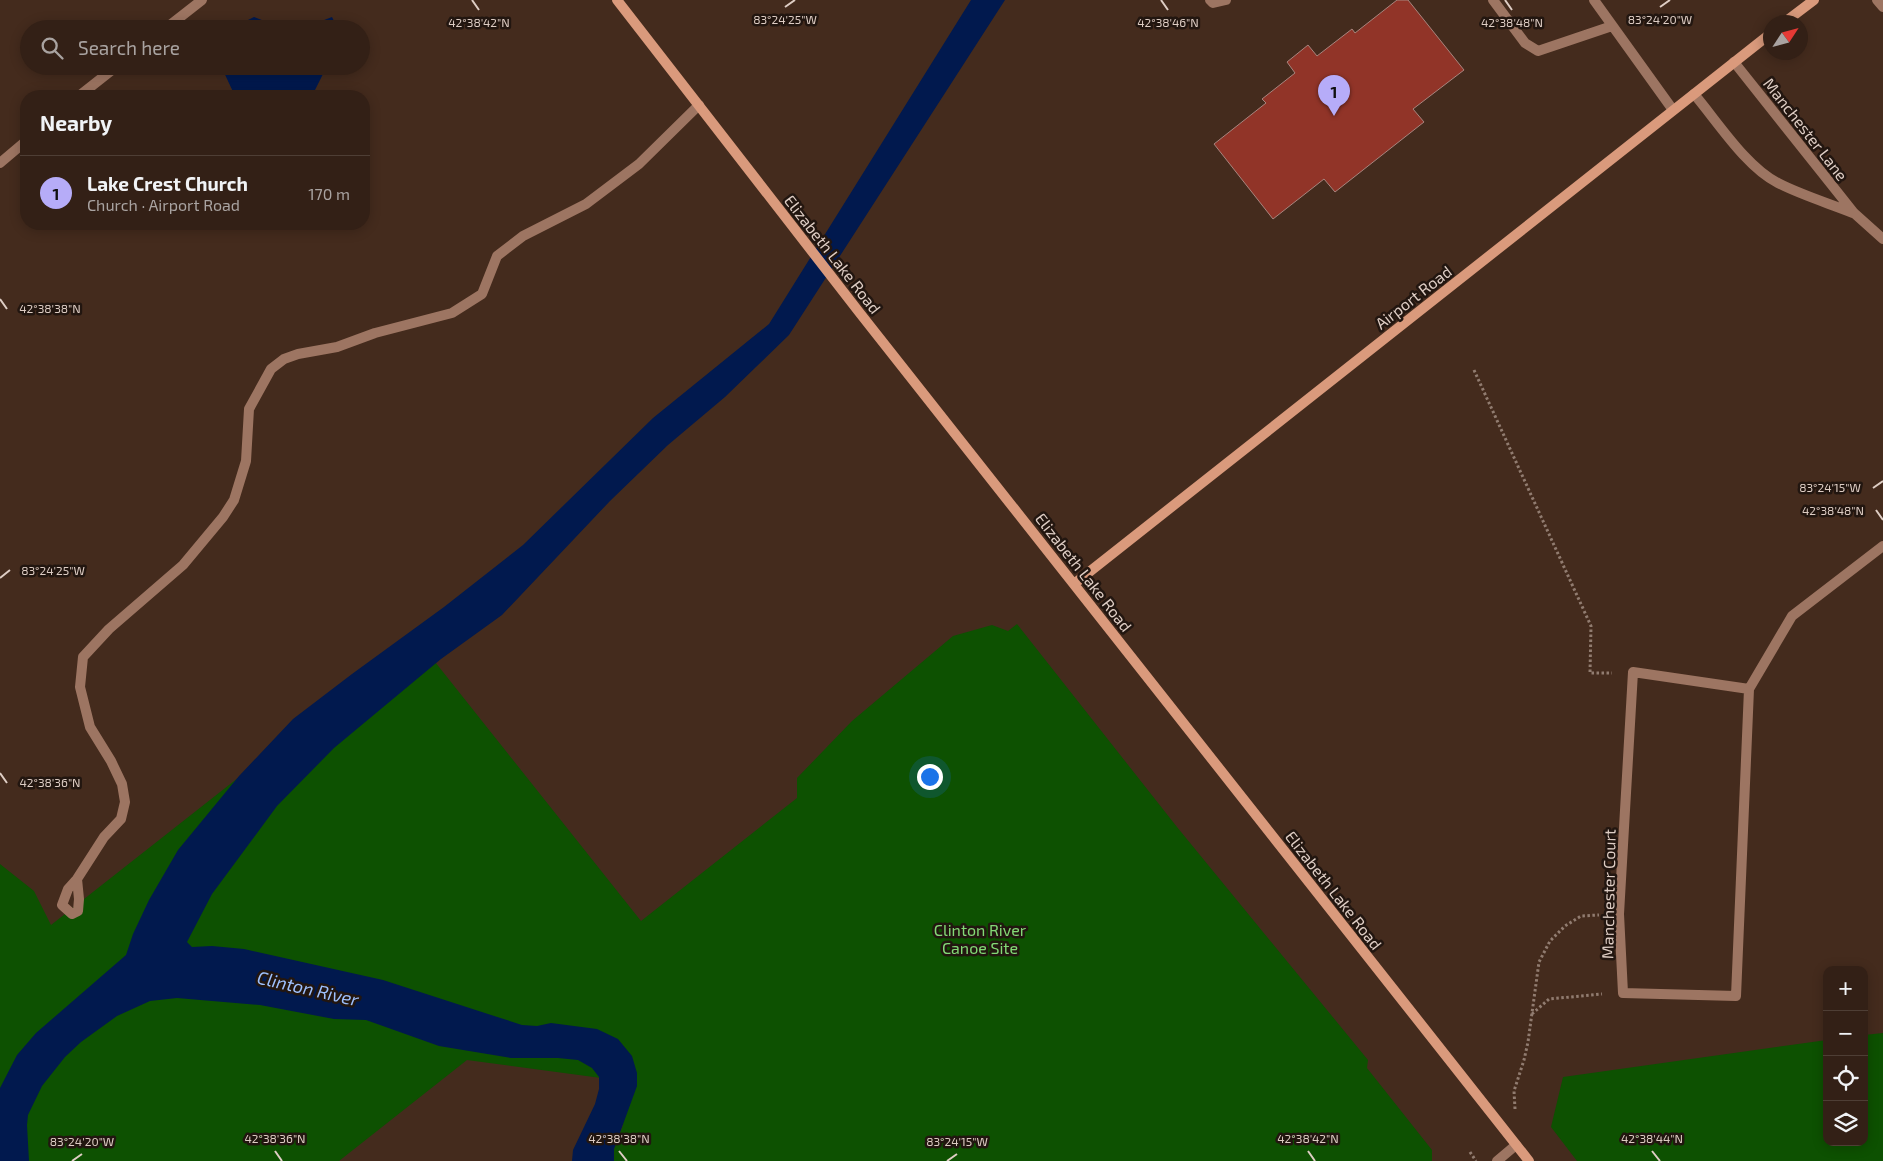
<!DOCTYPE html>
<meta charset="utf-8">
<style>
body{margin:0;font-family:"Exo 2",sans-serif;background:#3b281f;color:#f1f3f6}
.controls{position:absolute;right:15px;bottom:15px;display:grid;overflow:hidden;border-radius:10px;box-shadow:0 2px 12px #0003}
.controls button{width:45px;height:45px;display:grid;place-items:center;padding:0;border:0;border-bottom:1px solid #4e3e35;background:#332016;color:#f1f3f6;font:25px sans-serif}
.compass{position:absolute;left:1763px;top:15px;width:45px;height:45px;border-radius:50%;background:#332016;box-shadow:0 2px 12px #0003;rotate:54deg}
.you{position:absolute;left:929px;top:776px;width:18px;height:18px;margin:-12px;border:4px solid #fff;border-radius:50%;background:#1a73e8;box-shadow:0 0 0 8px #1a73e833}
.badge{display:grid;place-items:center;width:32px;height:32px;border-radius:50%;background:#b6acf8;color:#111;font-size:16px;font-weight:700}
.pin{position:absolute;translate:-50% -41px;filter:drop-shadow(0 1px 2px #0008)}
.pin::after{content:'';position:absolute;top:26px;width:18px;height:15px;background:inherit;clip-path:polygon(0 0,100% 0,50% 100%)}
.list{margin:0;padding:0;list-style:none}
h2{display:flex;justify-content:space-between;align-items:center;height:65px;margin:0;padding:0 20px;font-size:21px}
h2 small{font-size:16px;font-weight:400;color:#a9a3a1}
.list li{display:grid;grid-template-columns:32px 1fr auto;gap:15px;align-items:center;box-sizing:border-box;height:75px;padding:0 20px;border-top:1px solid #4e3e35}
.list b{display:block;font-size:19px;white-space:nowrap}
.list p{margin:0;font-size:16px;white-space:nowrap;color:#a9a3a1}
.list em{font-size:16px;font-style:normal;color:#a9a3a1}
.icon{flex:none;width:28px;height:28px;fill:none;stroke:currentColor;stroke-width:2;stroke-linecap:round;stroke-linejoin:round}
.map{position:relative;flex:none;width:1883px;height:1161px;overflow:hidden}
.search{position:absolute;background:#332016;box-shadow:0 2px 12px #0003;left:20px;top:20px;width:350px;height:55px;display:flex;align-items:center;gap:12px;box-sizing:border-box;padding:0 18px;border-radius:28px;color:#a9a3a1;font-size:19px}
.panel{position:absolute;background:#332016;box-shadow:0 2px 12px #0003;left:20px;top:90px;width:350px;height:140px;border-radius:20px}
.map>svg:first-child{display:block}
.green{fill:#0d5101}
.water{fill:#01194e}
.building{fill:#913428;stroke:#a8857e}
.lines{fill:none;stroke-linecap:round;stroke-linejoin:round}
.path{stroke:#917c70;stroke-width:3;stroke-dasharray:2.5 2.5;stroke-linecap:butt}
.lane{stroke:#9d7562;stroke-width:10}
.street{stroke:#9d7562;stroke-width:10}
.secondary{stroke:#da9a7c;stroke-width:10}
.ticks{fill:none;stroke:#decdc4;stroke-width:2}
.labels{text-anchor:middle;dominant-baseline:central;stroke-width:5;stroke-linejoin:round;paint-order:stroke}
.street-label{font-size:16px;fill:#decdc4;stroke:#221610}
.park-label{font-size:16px;fill:#83d976;stroke:#221610}
.water-label{font-size:18px;font-style:italic;fill:#9ec1fe;stroke:#221610}
.ticks-label{font-size:12px;text-anchor:middle;fill:#decdc4;stroke:#221610;stroke-width:5;stroke-linejoin:round;paint-order:stroke}
</style>
<div class="map">
<svg width="1883" height="1161" viewBox="0 0 1883 1161">
<rect width="100%" height="100%" fill="#442b1d"/>
<path class="green" d="M1017,624L1177,827L1368,1060L1367,1068L1432,1150V1161H614V1149L623,1125L616,1080L467,1060L339,1161H0V864L34,891L51,925L416,638L641,921L797,798V778L852,721L953,636L992,625L1008,631Z
M1883,1033V1161H1577L1551,1127L1563,1077L1827,1040V1142H1864V1035Z"/>
<path class="water" d="M971,0H1005L789,335L725,397L668,445L610,501L502,615L441,659L334,748L277,806L212,894L187,942L192,947L212,946L244,949L383,980L522,1025L537,1026L551,1023L597,1029L618,1039L632,1056L637,1073V1086L614,1149V1161H572L573,1150L595,1104L599,1089V1077L592,1068L578,1060L558,1058H511L439,1046L366,1020L334,1019L260,1005L177,998L150,1001L117,1016L81,1042L65,1057L42,1086L28,1115L27,1125L29,1161H0V1088L17,1055L36,1033L126,955L133,934L149,900L178,850L239,776L293,719L352,674L444,607L523,545L653,418L769,324Z
M254,17L267,22L274,29H234L238,25Z
M332,17L338,29H313L319,22Z
M221,66H327L312,96H235Z"/>
<path class="building" d="M1397,0H1408L1464,70L1413,109L1424,122L1335,192L1324,179L1273,219L1214,144L1266,103L1262,99L1295,73L1287,62L1308,45L1317,56L1352,29L1355,33Z"/>
<g class="lines">
<path class="path" d="M1474,370L1591,626L1590,673H1612
M1532,1014L1549,999L1602,994
M1515,1109L1514,1091L1524,1060L1528,1042L1539,962L1550,941L1565,926L1581,916L1599,915
M1470,1152L1476,1161"/>
<path class="lane" d="M1210,0L1213,3L1226,0
M1493,0L1525,43L1538,51L1612,26
M1594,0L1673,110
M1877,0L1883,7
M165,29L202,0
M79,96L117,66
M0,163L26,141
M77,879L79,899L78,911L72,914L62,905L68,889L77,879L104,837L121,819L125,802L122,784L111,761L90,727L80,687L83,657L109,629L183,565L223,517L234,500L246,461L249,409L271,369L284,359L298,354L337,347L375,333L452,313L482,294L497,256L523,236L586,204L639,164L699,105
M1497,1161L1516,1145"/>
<path class="street" d="M1734,62L1854,213L1883,239
M1694,94C1717,121 1746,167 1778,183C1801,195 1828,203 1853,213
M1749,689L1633,672L1619,914L1623,993L1736,996L1749,689L1792,616L1883,546"/>
<path class="secondary" d="M617,0L859,312L1529,1161
M1785,22L1814,0
M1074,584L1770,34"/>
</g>
<path class="ticks" d="M472,0L479,10M1161,0L1168,10M1505,0L1512,10M785,7L795,0M1660,7L1670,0M0,299L7,309M1873,488L1883,481M1876,510L1883,520M0,578L10,570M0,773L7,783M275,1151L282,1161M619,1151L627,1161M1308,1151L1315,1161M1652,1151L1660,1161M72,1161L82,1154M947,1161L957,1154"/>
<g class="labels">
<g class="street-label">
<text transform="translate(1806 129) rotate(52)">Manchester Lane</text>
<text transform="translate(833 254) rotate(52)">Elizabeth Lake Road</text>
<text transform="translate(1413 297) rotate(-38)">Airport Road</text>
<text transform="translate(1084 572) rotate(52)">Elizabeth Lake Road</text>
<text transform="translate(1334 890) rotate(52)">Elizabeth Lake Road</text>
<text transform="translate(1608 894) rotate(-89)">Manchester Court</text>
</g>
<g class="park-label">
<text x="980" y="929">Clinton River<tspan x="980" dy="18">Canoe Site</tspan></text>
</g>
<g class="water-label">
<text transform="translate(308 988) rotate(13)">Clinton River</text>
</g>
</g>
<g class="ticks-label">
<text x="785" y="24">83°24'25"W</text>
<text x="1660" y="24">83°24'20"W</text>
<text x="479" y="27">42°38'42"N</text>
<text x="1168" y="27">42°38'46"N</text>
<text x="1512" y="27">42°38'48"N</text>
<text x="50" y="313">42°38'38"N</text>
<text x="1830" y="492">83°24'15"W</text>
<text x="1833" y="515">42°38'48"N</text>
<text x="53" y="575">83°24'25"W</text>
<text x="50" y="787">42°38'36"N</text>
<text x="275" y="1143">42°38'36"N</text>
<text x="619" y="1143">42°38'38"N</text>
<text x="1308" y="1143">42°38'42"N</text>
<text x="1652" y="1143">42°38'44"N</text>
<text x="82" y="1146">83°24'20"W</text>
<text x="957" y="1146">83°24'15"W</text>
</g>
</svg>
<div class="controls">
<button>+</button>
<button>−</button>
<button><svg class="icon" aria-label="locate" viewBox="0 0 24 24"><circle cx="12" cy="12" r="6"/><path d="M12 2v4M12 18v4M2 12h4M18 12h4"/></svg></button>
<button><svg class="icon" aria-label="layers" viewBox="0 0 24 24"><path d="M12 4l9 5-9 5-9-5zM3 14l9 5 9-5"/></svg></button>
</div>
<svg class="compass" viewBox="-18 -18 36 36"><path d="M0-13l5 13h-10z" fill="#e53935"/><path d="M0 13l5-13h-10z" fill="#a9a3a1"/></svg>
<div class="you"></div>
<div class="pin badge" style="left:1334px;top:116px">1</div>
<div class="search"><svg class="icon" aria-label="search" viewBox="0 0 24 24"><circle cx="10" cy="10" r="6"/><path d="M15 15l6 6"/></svg>Search here</div>
<section class="panel">
<h2>Nearby<small></small></h2>
<ul class="list">
<li><span class="badge">1</span><div><b>Lake Crest Church</b><p>Church · Airport Road</p></div><em>170 m</em></li>
</ul>
</section>
</div>
